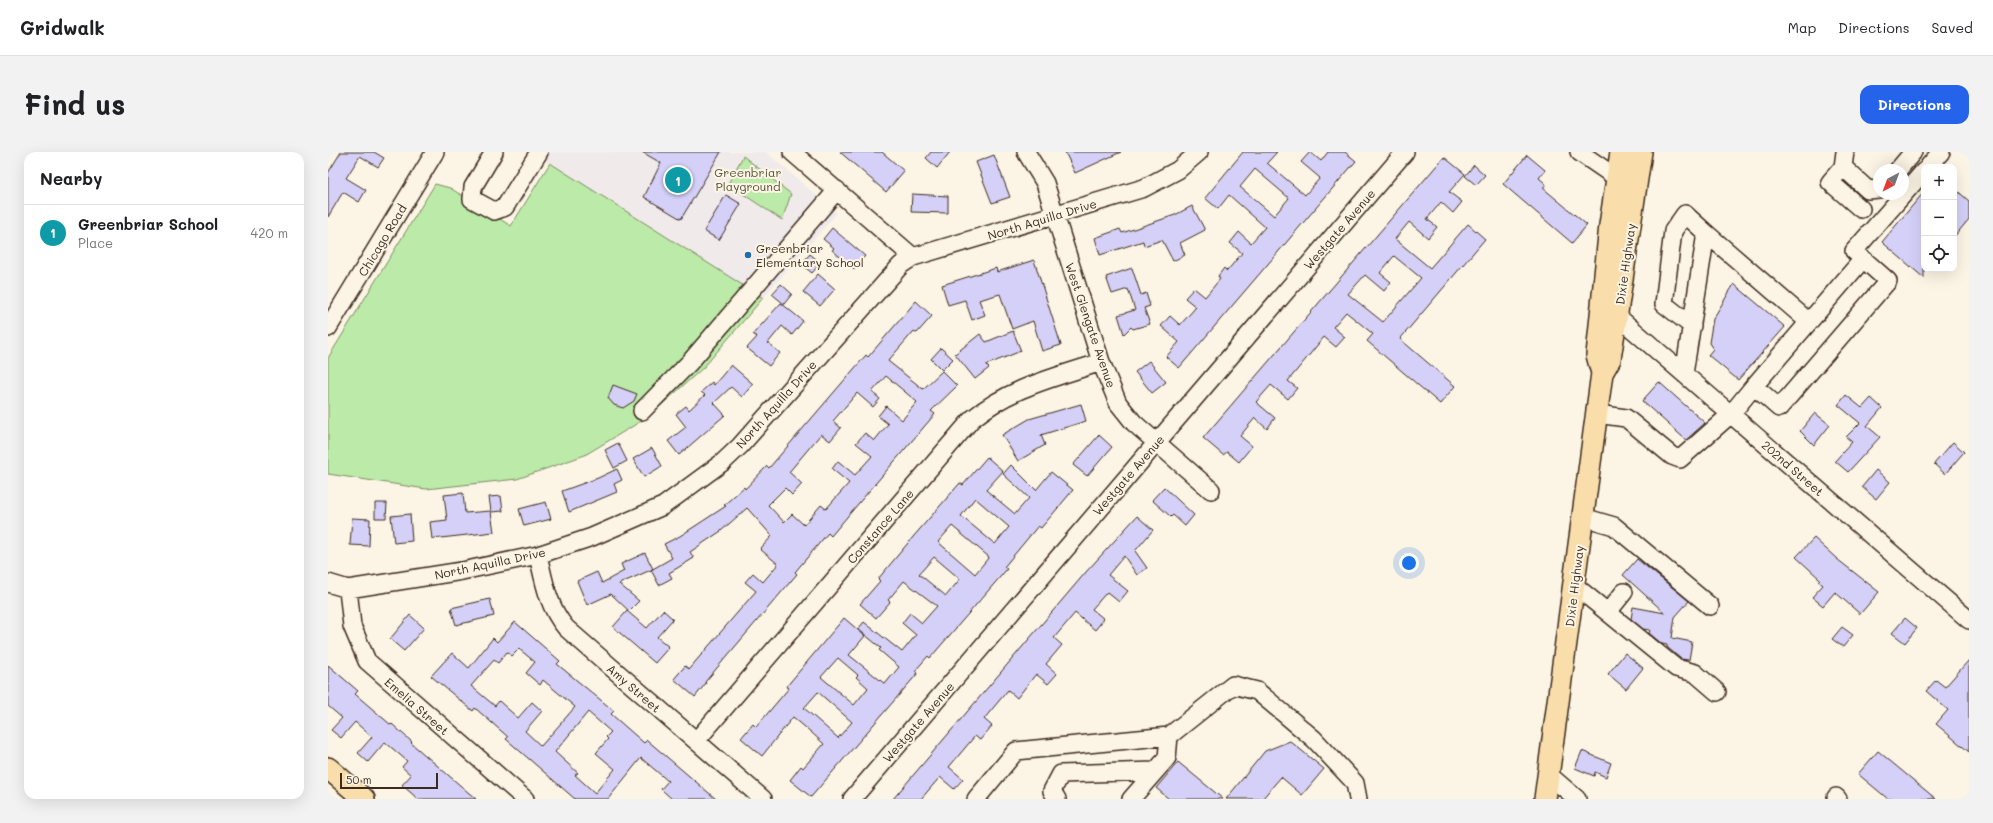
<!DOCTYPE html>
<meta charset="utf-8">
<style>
body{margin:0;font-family:Mali,sans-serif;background:#f2f2f2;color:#202124}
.controls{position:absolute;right:12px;top:12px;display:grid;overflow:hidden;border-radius:8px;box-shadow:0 4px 16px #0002}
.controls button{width:36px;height:36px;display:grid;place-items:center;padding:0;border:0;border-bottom:1px solid #e0e0e0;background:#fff;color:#202124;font:20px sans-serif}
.compass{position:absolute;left:1545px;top:12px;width:36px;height:36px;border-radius:50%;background:#fff;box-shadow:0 4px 16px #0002;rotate:221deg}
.scale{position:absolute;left:12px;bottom:10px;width:98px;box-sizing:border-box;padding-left:4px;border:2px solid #3b2a1e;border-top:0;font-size:11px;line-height:14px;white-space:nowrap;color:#3b2a1e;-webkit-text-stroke:3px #fcf5e5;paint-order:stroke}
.you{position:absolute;left:1081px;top:411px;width:14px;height:14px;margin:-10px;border:3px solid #fff;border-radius:50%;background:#1a73e8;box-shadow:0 0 0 6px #1a73e833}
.badge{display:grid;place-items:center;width:26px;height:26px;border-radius:50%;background:#2563eb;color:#fff;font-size:13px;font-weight:700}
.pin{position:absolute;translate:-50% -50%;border:2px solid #fff;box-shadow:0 1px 4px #0006}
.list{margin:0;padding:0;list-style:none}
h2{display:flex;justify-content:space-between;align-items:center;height:52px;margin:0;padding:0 16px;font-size:17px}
h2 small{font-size:13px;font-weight:400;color:#757577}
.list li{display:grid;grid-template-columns:26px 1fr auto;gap:12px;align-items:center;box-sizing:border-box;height:56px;padding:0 16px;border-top:1px solid #e0e0e0}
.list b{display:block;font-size:15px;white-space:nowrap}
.list p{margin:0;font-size:13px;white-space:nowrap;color:#757577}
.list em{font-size:13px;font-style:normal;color:#757577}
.icon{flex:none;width:22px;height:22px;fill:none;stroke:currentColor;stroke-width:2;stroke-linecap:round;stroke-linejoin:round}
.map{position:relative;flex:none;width:1641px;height:647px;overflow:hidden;border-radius:12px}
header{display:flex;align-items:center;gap:24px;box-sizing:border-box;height:56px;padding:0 20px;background:#fff;border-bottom:1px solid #e0e0e0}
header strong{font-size:19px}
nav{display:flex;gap:22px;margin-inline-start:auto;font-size:14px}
.intro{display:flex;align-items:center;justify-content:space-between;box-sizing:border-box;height:96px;padding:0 24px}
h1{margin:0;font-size:28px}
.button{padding:10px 18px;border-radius:12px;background:#2563eb;color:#fff;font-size:14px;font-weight:700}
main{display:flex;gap:24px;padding:0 24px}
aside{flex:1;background:#fff;border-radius:12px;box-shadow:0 4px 16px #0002}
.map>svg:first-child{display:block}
.built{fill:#f0eaeb}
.green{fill:#bceaa8;stroke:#7c8a63}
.building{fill:#d5d0f8;stroke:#3b2a1e;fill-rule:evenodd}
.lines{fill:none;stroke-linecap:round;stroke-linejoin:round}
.minor-casing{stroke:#3b2a1e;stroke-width:20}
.major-casing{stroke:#3b2a1e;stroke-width:24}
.minor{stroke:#fcf5e5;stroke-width:17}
.major{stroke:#f9ddab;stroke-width:21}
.poi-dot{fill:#1f6fb2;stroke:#fcf5e5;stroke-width:1.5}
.labels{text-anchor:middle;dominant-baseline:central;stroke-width:4;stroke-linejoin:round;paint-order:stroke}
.park-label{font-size:12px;fill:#55503a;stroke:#fcf5e5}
.street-label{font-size:12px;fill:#3b2a1e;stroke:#fcf5e5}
.poi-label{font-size:12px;fill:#3b2a1e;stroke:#fcf5e5;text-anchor:start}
</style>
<header>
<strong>Gridwalk</strong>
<nav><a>Map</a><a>Directions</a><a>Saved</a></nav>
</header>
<div class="intro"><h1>Find us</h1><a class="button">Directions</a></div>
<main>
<aside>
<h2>Nearby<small></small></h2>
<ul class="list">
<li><span class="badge" style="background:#0f9aa8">1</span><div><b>Greenbriar School</b><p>Place</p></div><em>420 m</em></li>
</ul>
</aside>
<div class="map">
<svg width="1641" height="647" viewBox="0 0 1641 647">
<rect width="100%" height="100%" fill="#fcf5e5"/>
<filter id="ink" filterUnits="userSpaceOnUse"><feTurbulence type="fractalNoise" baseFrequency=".025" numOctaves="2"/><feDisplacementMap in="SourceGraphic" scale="8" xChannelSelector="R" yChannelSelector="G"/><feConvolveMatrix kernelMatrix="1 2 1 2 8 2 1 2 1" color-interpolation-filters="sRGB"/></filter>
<g filter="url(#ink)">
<path class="built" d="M203,0H438L509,61L435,146Z"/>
<path class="green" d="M415,4L463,42L454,68L400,32Z
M222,11L435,146L376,215L320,265L257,303L189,327L98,337L0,322V206L107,32L122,36L183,74Z"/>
<path class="building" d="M13,0H46L56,6L50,15L32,4L18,26L38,38L31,50L15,40L0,65V21Z
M314,0H393L353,67L316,45L333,11Z
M512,0H554L576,19L558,40Z
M603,0H622L609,16L598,6Z
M737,0H793L747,21Z
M915,0H949L939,11L977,43L992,26L973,10L982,0L993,9L1000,0H1017L1028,9L851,216L838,205L851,190L833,174L842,164L852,173L868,155L857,146L866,136L877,145L892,127L890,124L896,116L899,119L914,101L902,91L911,80L923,91L937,75L901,43L890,57L877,46ZM927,17L961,46L946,64L912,35Z
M666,3L682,45L664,51L648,10Z
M1199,3L1217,18L1211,26L1218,32L1215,36L1259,73L1244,91L1175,32Z
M1116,5L1137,22L1121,40L1134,50L1125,61L1113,50L1099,67L1109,75L1100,86L1081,70L1067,87L1102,116L1140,72L1157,87L1072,187L1127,234L1112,252L1039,189L1045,182L1018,160L1005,175L1017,185L1008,195L996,185L960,229L969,236L960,247L943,233L928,250L947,266L939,277L927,266L912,284L924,294L911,310L899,300L895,303L875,286ZM1066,104L1093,126L1055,170L1020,142L1037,123L1056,139L1063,130L1052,121Z
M1146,13L1157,23L1148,33L1137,24Z
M1626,36L1641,49V67L1626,85Z
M1596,40V126L1554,90Z
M584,42L620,44V61L583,60Z
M398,43L413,52L391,88L376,79Z
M864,54L877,78L852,91L857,103L845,109L834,88L816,94L815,89L772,103L767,86L792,77L794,81L847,63Z
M504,76L537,104L526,117L504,98L506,96L495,87Z
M482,102L493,111L484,121L473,112Z
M706,108L733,193L714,199L705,169L684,177L672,142L651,148L657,163L644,168L637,148L620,153L614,133L668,116L669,120Z
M804,116L813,143L818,141L822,154L816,156L822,172L805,177L803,175L796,182L790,163L807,158L800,137L784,142L778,125Z
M490,122L507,137L492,154L475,140Z
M453,132L464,142L456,152L444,142Z
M1406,132L1457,175L1410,228L1380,203L1385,197L1381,191L1385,167Z
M588,149L604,164L589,181L586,179L560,209L595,237L614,219L629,234L603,259L607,262L524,359L503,384L500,381L467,420L469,422L377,530L378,531L367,545L346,527L357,514L361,517L428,439L417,430L425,421L435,430L450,412L432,397L444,384L419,356L393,379L362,400L366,406L341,421L344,426L331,433L323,418L344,406L336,392L352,384L398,354L396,353L416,335L417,337L439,314L441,316L538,203L540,205ZM558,224L589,250L574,268L558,254L550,264L560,272L546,289L537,281L528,291L544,304L527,323L510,309L504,317L521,331L498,357L493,353L476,373L464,362L456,370L440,353L457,336L464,343L474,332L461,320L493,282L502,289L513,276L505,269L529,241L545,255L552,247L544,240Z
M453,151L475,169L464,183L454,174L440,191L452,201L441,214L419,196L429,185L425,182Z
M685,179L693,199L658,213L661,216L647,227L627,202L652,182L658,190Z
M613,196L625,207L614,218L603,207Z
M821,209L838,230L824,241L807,220Z
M403,213L425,232L414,245L403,235L386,251L397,263L351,303L340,289L358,275L348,262L358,254L361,258L377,243L373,240L384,230L386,233Z
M1331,230L1377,271L1358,288L1314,249Z
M285,233L309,242L306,249L295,256L286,253L280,246Z
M1518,243L1534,256L1543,246L1554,256L1539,274L1552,285L1520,320L1507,309L1524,290L1518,285L1532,271L1510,253Z
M753,252L758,269L713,283L717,293L690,309L674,283L701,267Z
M1487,261L1502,273L1486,293L1472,279Z
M771,283L784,295L759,324L745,313Z
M1625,290L1636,300L1617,322L1606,312Z
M290,291L299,309L286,316L277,298Z
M324,296L334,314L316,325L305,307Z
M659,305L675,319L658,338L687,362L701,346L675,322L683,313L708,338L723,320L745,338L713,376L710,374L676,415L679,417L602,506L600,504L587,519L590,521L483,645L462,628L473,614L475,616L496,592L484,581L465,565L434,604L413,586L425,572L428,575L461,536L458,535L516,466L537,484L521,503L557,532L571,515L551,498L553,496L530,477L536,470L574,500L588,483L574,471L582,461L594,471L609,454L576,429L560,448L562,450L548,466L532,452L552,429L550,427L585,385L632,331L635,333ZM647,346L681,375L667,392L633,364ZM624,374L661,405L647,422L610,390ZM606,405L632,427L618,444L591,422ZM510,506L530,523L528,525L540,536L526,553L493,525ZM490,540L524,570L510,586L476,556Z
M289,317L294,328L286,332L289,340L241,360L234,339L270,326Z
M1548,318L1562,330L1548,347L1534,335Z
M836,335L866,363L857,374L845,363L843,365L824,348Z
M135,341L137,361L163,359L161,345L173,344L175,359L163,360L166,380L104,387L102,370L119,368L116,343Z
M218,350L223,367L196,374L191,357Z
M47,351H59L58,366H47Z
M82,362L84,389L66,391L63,364Z
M809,364L825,378L807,399L819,416L809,423L796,404L780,423L800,439L791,450L779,440L764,457L776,467L767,478L747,461L726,486L734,493L718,512L729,522L720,532L708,522L689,546L680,538L656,567L664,574L652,588L647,584L621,615L635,627L626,637L612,625L593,647H565L758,420Z
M24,366L42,367L41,394L22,393Z
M1486,386L1509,407L1551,440L1532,462L1507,440L1495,454L1484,445L1495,433L1490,429L1492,427L1468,405Z
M317,401L325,417L291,432L311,449L301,459L283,442L259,453L249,429L269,420L274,431L296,419L293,412Z
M1309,407L1361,449L1347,465L1344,486L1364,490L1361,508L1353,507L1339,495V493L1334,492L1321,481L1322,478L1315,477L1303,467L1305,455L1337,461L1295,423Z
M162,447L166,464L128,473L123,456Z
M335,458L345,467L329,485L341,495L327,511L285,475L299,459L319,476Z
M82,463L96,476L76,499L62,487Z
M1577,466L1589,476L1577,491L1564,481Z
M187,470L232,509L229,512L286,559L283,562L316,591L319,588L388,647H344L333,637L340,629L313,606L280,647H247L178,587L180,585L147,556L145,559L103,524L124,501L141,516L165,486L169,490ZM191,497L207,510L198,521L212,533L215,528L247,555L213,594L197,579L214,559L204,550L190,566L171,549L167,554L143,534L166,508L170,511L179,500L184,504ZM260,560L283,580L278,585L280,587L268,601L287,617L267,641L247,623L250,621L227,600Z
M1514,475L1525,483L1515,495L1504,487Z
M1297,501L1315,516L1298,537L1280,522Z
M1641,508V600L1608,572L1620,558L1598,539L1608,528L1617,535Z
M0,513L30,539L27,542L63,573L64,572L84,590L83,591L148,647H90L74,633L83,623L74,615L79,609L57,590L40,610L30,601L44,585L27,570L13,586L3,578L14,566L0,554Z
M962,589L996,617L974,643L953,625L934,647H898L937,599Z
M1254,599L1283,611L1278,625L1267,620L1266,624L1247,616Z
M1550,599L1608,647H1560L1530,622Z
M850,610L895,647H841L828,636Z"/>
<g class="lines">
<g class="minor-casing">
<path id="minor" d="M166,0L145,35L144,47L166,59L177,55L211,0
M464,0L585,105
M698,0L717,31L773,210L790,251L806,271L883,338
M1251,0L1289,26
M1517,0L1515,15L1502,30L1533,57
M1515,15L1540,38L1551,37
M1600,15L1613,0
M1570,18L1585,0
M1289,164L1641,468
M1364,174L1336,152L1345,79L1357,62L1378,81
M0,176L107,0
M1356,222L1378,81L1481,170
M1426,234L1535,107
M314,259L362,210L509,38
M1269,262L1298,266L1344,304L1352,307L1403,262L1426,234L1451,256L1560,129L1526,99L1596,19
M1255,365L1286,374L1382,454
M210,403C216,429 220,455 238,476L435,647
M0,431L20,437L134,419L210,403L264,385L335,354L395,310L412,294L573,113L585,105L816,36L850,18L871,0
M1246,433L1348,516L1367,521L1389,540
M20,437L24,474L39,509L197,647
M1280,460L1296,440
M368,589L644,267C683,235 726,226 773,210
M1221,623L1249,647
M1508,645L1510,647
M524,647L1077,0
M648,647L688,599L841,584L905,533L929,539L986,587L1027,631L1030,647
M729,647L724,639L733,622L826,619
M803,647L839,606L841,584"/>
</g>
<g class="major-casing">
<path id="major" d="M1274,221L1269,203L1282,73L1293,0
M0,616L36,647
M1217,647L1274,221L1282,207L1313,0"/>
</g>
<use href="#minor" class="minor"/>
<use href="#major" class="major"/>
</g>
</g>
<circle class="poi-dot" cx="420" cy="103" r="4"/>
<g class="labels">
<g class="park-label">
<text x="420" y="20">Greenbriar<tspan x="420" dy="14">Playground</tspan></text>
</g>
<g class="street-label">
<text transform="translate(714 67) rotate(-17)">North Aquilla Drive</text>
<text transform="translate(1011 77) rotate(-49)">Westgate Avenue</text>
<text transform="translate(54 88) rotate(-59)">Chicago Road</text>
<text transform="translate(1297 112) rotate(-82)">Dixie Highway</text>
<text transform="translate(763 173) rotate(71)">West Glengate Avenue</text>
<text transform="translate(448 252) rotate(-48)">North Aquilla Drive</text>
<text transform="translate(1465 316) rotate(41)">202nd Street</text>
<text transform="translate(800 323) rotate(-49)">Westgate Avenue</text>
<text transform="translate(552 374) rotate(-49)">Constance Lane</text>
<text transform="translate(162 411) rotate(-12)">North Aquilla Drive</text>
<text transform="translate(1246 434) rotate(-83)">Dixie Highway</text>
<text transform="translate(306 536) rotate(41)">Amy Street</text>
<text transform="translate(89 554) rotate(41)">Emelia Street</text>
<text transform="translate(590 570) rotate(-49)">Westgate Avenue</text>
</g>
<g class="poi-label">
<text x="428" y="96">Greenbriar<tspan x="428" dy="14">Elementary School</tspan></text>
</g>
</g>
</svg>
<div class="controls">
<button>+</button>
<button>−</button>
<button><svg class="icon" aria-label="locate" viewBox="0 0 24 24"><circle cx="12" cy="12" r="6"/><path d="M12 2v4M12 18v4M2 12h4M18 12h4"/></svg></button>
</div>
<svg class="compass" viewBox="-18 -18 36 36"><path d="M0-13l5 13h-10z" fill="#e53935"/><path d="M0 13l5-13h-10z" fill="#757577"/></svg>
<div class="scale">50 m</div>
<div class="you"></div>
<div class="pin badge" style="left:350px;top:28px;background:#0f9aa8">1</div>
</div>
</main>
